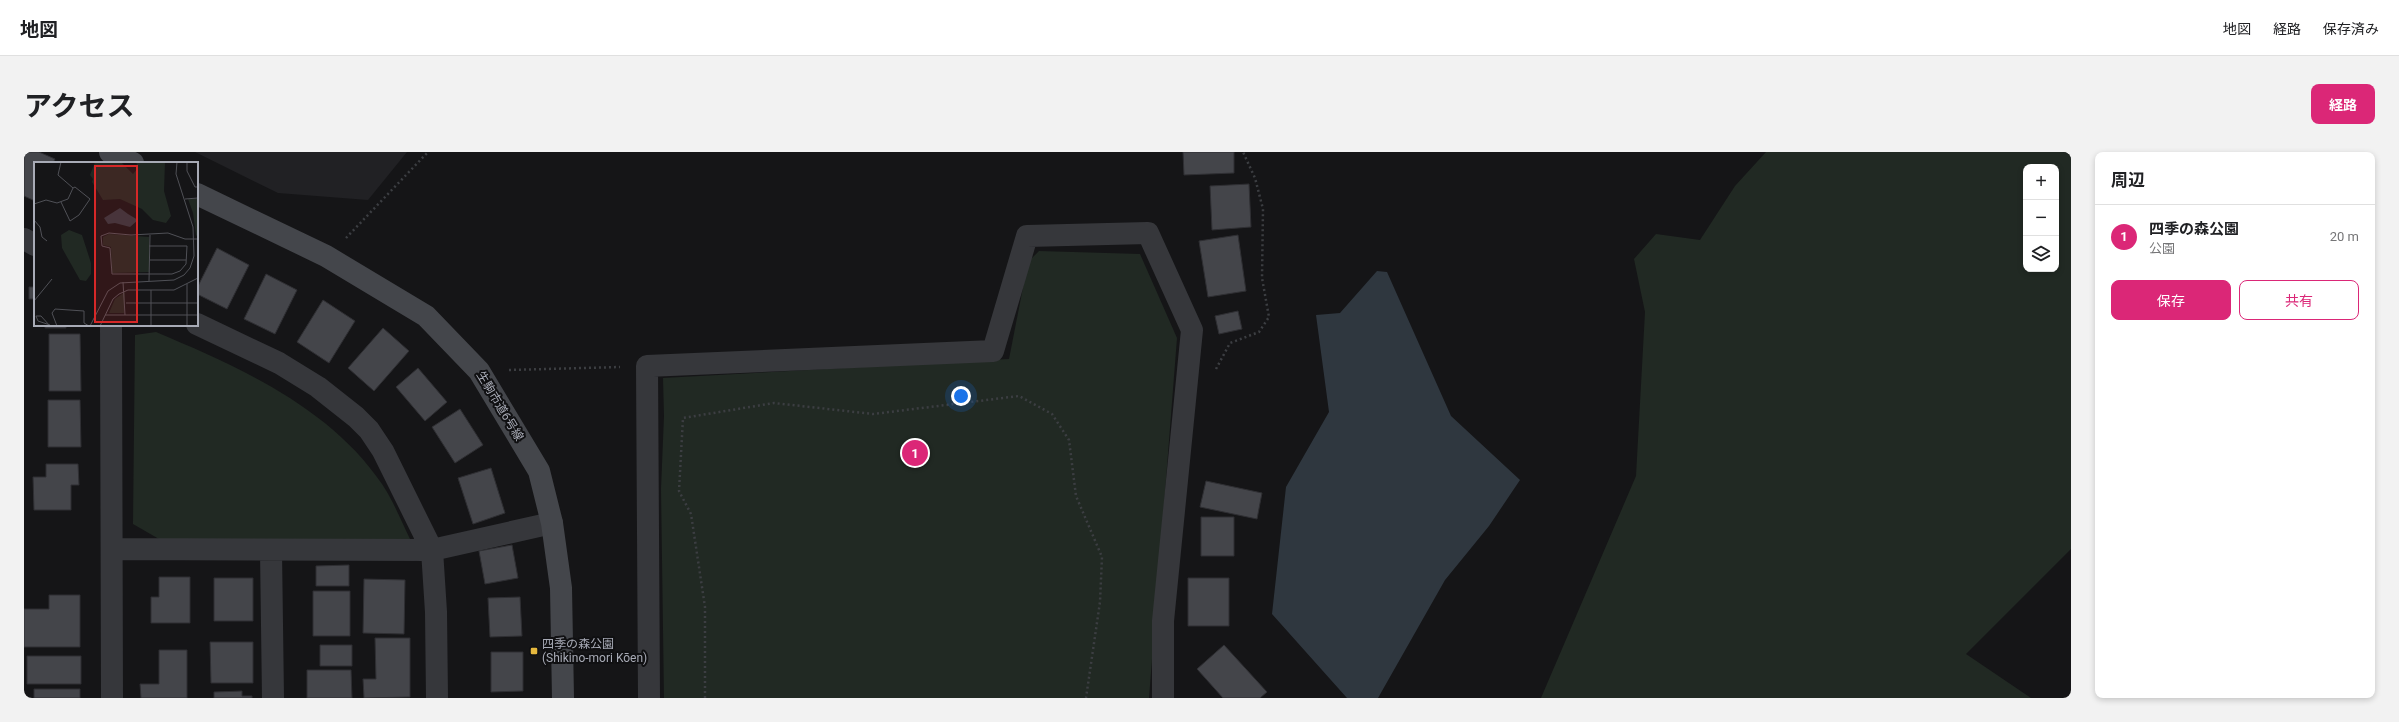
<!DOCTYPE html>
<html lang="ja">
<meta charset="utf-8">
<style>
body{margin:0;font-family:Roboto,"Noto Sans JP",sans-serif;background:#f2f2f2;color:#202124}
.controls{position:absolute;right:12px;top:12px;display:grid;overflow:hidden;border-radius:8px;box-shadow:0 2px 6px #0003}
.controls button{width:36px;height:36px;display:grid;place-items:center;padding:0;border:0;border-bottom:1px solid #e0e0e0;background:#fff;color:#202124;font:20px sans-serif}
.you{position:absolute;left:937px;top:244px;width:14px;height:14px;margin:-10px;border:3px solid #fff;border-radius:50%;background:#1a73e8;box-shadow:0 0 0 6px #1a73e833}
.badge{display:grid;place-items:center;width:26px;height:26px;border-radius:50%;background:#db2777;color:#fff;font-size:13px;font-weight:700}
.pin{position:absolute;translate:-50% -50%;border:2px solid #fff;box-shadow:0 1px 4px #0006}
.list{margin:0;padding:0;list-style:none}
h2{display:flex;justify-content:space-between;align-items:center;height:52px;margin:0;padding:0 16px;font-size:17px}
h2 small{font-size:13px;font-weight:400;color:#757577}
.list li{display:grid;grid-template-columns:26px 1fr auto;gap:12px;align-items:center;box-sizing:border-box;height:64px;padding:0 16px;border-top:1px solid #e0e0e0}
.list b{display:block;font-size:15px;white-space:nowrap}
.list p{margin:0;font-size:13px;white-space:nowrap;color:#757577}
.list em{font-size:13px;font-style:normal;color:#757577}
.actions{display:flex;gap:8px;padding:12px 16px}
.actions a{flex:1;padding:9px 0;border:1px solid #db2777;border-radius:8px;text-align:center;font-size:14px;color:#db2777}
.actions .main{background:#db2777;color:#fff}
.icon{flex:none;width:22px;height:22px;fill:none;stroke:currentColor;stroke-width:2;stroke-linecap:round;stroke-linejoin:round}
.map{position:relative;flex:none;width:2047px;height:546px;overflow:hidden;border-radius:8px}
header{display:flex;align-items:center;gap:24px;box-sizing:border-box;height:56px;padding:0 20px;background:#fff;border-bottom:1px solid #e0e0e0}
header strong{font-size:19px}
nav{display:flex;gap:22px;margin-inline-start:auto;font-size:14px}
.intro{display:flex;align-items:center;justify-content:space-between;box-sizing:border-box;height:96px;padding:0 24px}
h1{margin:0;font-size:28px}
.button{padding:10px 18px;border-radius:8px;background:#db2777;color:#fff;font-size:14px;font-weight:700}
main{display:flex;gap:24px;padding:0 24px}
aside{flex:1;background:#fff;border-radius:8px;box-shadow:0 2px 6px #0003}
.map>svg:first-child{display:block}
.built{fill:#212124}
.green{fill:#212923;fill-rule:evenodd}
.water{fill:#2f373f}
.building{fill:#44454a;stroke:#2f2f33}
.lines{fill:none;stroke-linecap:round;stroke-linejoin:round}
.path{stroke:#3c3e42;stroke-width:2.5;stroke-dasharray:2 3;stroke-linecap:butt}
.street{stroke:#36373b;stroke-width:22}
.secondary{stroke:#44464b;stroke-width:22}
.poi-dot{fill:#e6b83e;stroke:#101012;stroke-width:1.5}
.labels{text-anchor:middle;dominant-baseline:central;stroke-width:4;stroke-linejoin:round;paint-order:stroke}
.street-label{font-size:12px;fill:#a8abb6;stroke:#101012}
.poi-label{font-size:12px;fill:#a8abb6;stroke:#101012;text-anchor:start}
.inset-road{fill:none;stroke:#505157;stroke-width:1}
.view{fill:#d62828;fill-opacity:0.15;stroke:#d62828;stroke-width:2}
.inset-edge{fill:none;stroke:#a8abb6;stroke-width:2}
</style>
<header>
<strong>地図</strong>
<nav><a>地図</a><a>経路</a><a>保存済み</a></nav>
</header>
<div class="intro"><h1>アクセス</h1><a class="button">経路</a></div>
<main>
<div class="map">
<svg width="2047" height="546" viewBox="0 0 2047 546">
<rect width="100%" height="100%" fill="#151517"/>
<path class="built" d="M171,0H383L344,48L254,41Z"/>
<path class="green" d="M1742,0H2047V397L1942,502L2007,546H1517L1612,324L1621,160L1610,107L1632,82L1676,88L1711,34ZM2002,15H2032V117H2002Z
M1015,99L1116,102L1153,186L1125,546H640L637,337L640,264L639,226L985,207L1004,110Z
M132,180C215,215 306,255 358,332C370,350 378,371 387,389L135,387L109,372L111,183Z"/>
<path class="water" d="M1353,119L1363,120L1427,264L1496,328L1465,374L1421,428L1354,546H1323L1248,462L1262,335L1305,260L1292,163L1316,161Z"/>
<path class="building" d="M0,0H15L31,7L29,11H11V49L0,44Z
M1159,0H1210V21L1160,23Z
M1225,32L1227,75L1188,78L1186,34Z
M1214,83L1222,139L1184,145L1175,89Z
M193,96L225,113L203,157L173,142V136Z
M242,122L273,138L251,182L220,167Z
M5,135H11V147H5Z
M299,148L331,169L305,211L273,190Z
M1214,159L1218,177L1195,182L1191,164Z
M21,173H42V176H21Z
M359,176L385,199L350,239L324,216Z
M25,182H56L57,239H25Z
M394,216L423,250L401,269L372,235Z
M24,248H56L57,295H24Z
M436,257L459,293L431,311L408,275Z
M22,312H54L55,333H47V358H10L9,325H22Z
M467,316L481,361L449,372L434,326Z
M1182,329L1238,341L1233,367L1176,355Z
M1177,365H1210V404H1177Z
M488,393L494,426L461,432L455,399Z
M325,413V434H292V414Z
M135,425H166V471H127V445H135Z
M190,426H229V469H190Z
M1164,426H1205V474H1164Z
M340,427L381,428L380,482L339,481Z
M289,439H326V484H289Z
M25,443H56V495H0V457H25Z
M496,445L498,484L466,485L464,446Z
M351,486H386V545L340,546L339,527H352Z
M186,490H229V531H187Z
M296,493H328V514H296Z
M1200,493L1243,540L1236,546H1199L1173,517Z
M135,498H163V546H117L116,532H135Z
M467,500H499V539L467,540Z
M3,504H57V532H3Z
M283,518H327L328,546H283Z
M10,537H56V546H10Z
M218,539V544H228V546H190V540Z"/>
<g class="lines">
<path class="path" d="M322,86L404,0
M1192,217L1206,191L1235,180L1245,165L1238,126L1239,57L1231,26L1219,0
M485,218L596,215
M681,546V455L667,362L655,339L659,266L750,251L849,262L995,244L1028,262L1045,288L1052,344L1078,405L1076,450L1062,546"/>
<path class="street" d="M0,87L11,93
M173,172L255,211L294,235L332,265L345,278L359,299L408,398L412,460L413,546
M87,173L88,546
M89,397L408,398L528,371
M247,399L249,546
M625,546L623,214L969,199L1003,84L1124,81L1168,178L1139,469V546"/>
<path class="secondary" d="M86,0L109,11
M173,42L302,104L402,164L455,219L515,319L528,371L537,436L539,546"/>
</g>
<rect class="poi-dot" x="506" y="495" width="8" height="8" rx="2"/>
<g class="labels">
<g class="street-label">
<text transform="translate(476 254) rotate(59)">生駒市道6号線</text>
</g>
<g class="poi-label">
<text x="518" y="492">四季の森公園<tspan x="518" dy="14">(Shikino-mori Kōen)</tspan></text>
</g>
</g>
<g transform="translate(10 10)">
<rect width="164" height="164" fill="#151517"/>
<path d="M61,0H87L99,12L104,6L102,0H131L130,29L137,54L132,61L119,58L108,47L86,37L69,38L58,20L59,17L56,13ZM154,37H164V75L162,73L159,51ZM35,68L48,73L57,101V112L52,119L46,118L28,86L27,73ZM75,72L115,75V110L78,111L77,85L69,83V75ZM91,130L90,151H75L81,137Z" fill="#212923"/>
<path d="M86,46L94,52L104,58L96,65L81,61L74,62L70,56Z" fill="#2f373f"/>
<path class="inset-road" d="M153,0V9L161,25H164M151,37L164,36M27,40L36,59L45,53L56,37L41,25L39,26M0,42L12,38L23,41L34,37L39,26L24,13L27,0M0,58L6,65L8,75L13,79M115,84H153L152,102L146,109L138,112H78L76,86L68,84L67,74L75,71L97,73L134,71L151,77H164M116,98H152M115,119L116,73M89,120L91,153M153,122V164M117,128V164M0,139L18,117M92,141H164M71,153H164M16,163L4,159L2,154H7L16,164M23,164L18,151L21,147L50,149V161L55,164M56,164L74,129L86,121L140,118L150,113L156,106L160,94L159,65L142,12L143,0M66,164L79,137L85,132L94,128H140L164,116"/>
<path class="view" d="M61,4H103V160H61Z"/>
<rect width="164" height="164" class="inset-edge"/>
</g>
</svg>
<div class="controls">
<button>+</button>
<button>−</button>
<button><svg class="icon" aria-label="layers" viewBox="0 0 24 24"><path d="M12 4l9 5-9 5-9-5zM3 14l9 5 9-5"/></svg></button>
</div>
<div class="you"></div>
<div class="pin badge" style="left:891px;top:301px">1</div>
</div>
<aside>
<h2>周辺<small></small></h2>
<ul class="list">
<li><span class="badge">1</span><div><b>四季の森公園</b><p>公園</p></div><em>20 m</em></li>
</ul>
<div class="actions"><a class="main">保存</a><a>共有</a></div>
</aside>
</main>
